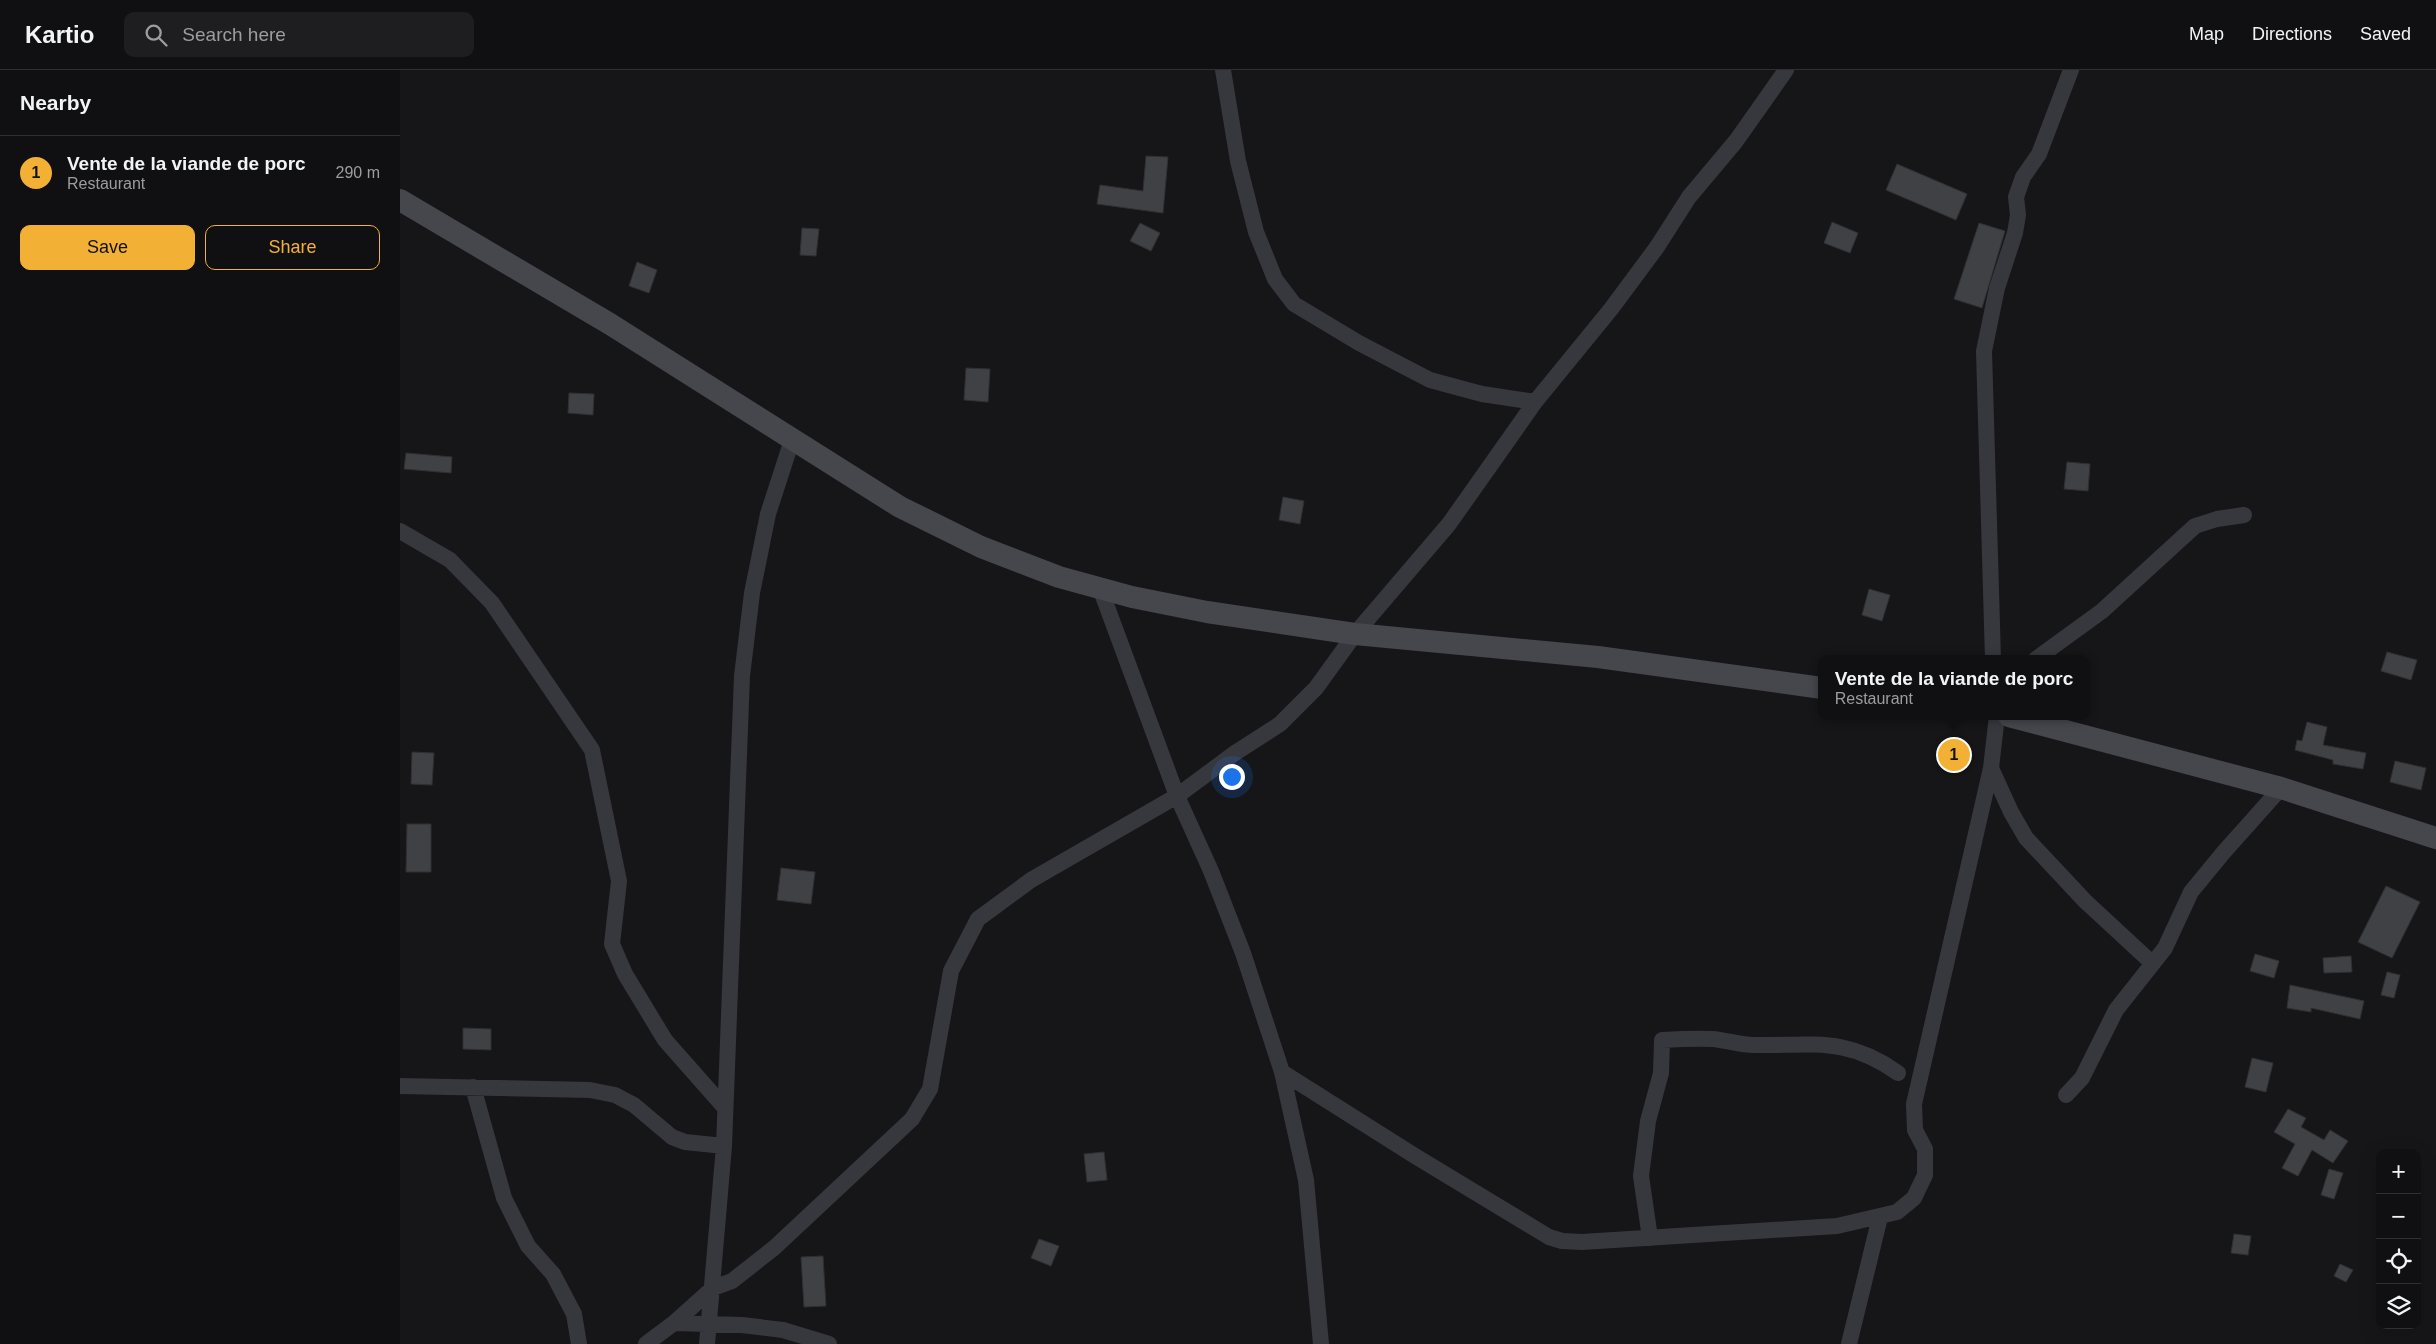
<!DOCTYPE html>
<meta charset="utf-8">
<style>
body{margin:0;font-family:Helvetica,sans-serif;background:#1e1e20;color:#f1f3f6}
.controls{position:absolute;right:15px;bottom:15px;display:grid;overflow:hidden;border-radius:10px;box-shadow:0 5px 20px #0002}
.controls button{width:45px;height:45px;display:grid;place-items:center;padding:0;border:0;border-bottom:1px solid #303032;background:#101012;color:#f1f3f6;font:25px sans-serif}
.you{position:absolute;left:831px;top:706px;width:18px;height:18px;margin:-12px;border:4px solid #fff;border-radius:50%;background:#1a73e8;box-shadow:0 0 0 8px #1a73e833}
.badge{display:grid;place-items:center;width:32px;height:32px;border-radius:50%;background:#f2b134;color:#111;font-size:16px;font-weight:700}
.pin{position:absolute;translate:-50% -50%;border:2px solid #fff;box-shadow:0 1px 5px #0006}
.popup{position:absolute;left:1418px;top:585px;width:272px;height:65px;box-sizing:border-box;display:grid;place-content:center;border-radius:10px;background:#101012;filter:drop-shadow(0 1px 4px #0005);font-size:16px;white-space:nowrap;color:#9c9d9f}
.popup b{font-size:19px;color:#f1f3f6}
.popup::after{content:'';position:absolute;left:50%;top:100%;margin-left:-10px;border:10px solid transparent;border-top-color:#101012}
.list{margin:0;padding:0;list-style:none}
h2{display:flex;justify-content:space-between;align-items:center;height:65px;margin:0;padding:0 20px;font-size:21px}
h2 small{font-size:16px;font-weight:400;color:#9c9d9f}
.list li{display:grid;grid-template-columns:32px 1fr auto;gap:15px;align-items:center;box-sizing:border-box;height:75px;padding:0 20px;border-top:1px solid #303032}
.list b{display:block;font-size:19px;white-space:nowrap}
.list p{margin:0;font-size:16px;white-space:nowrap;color:#9c9d9f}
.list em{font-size:16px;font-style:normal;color:#9c9d9f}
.actions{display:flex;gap:10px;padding:15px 20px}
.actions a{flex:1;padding:11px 0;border:1px solid #f2b134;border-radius:10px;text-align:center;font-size:18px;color:#f2b134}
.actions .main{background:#f2b134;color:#111}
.icon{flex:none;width:28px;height:28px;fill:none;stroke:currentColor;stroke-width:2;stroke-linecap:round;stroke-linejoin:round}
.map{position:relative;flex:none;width:2036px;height:1274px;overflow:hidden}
header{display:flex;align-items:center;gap:30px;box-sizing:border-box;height:70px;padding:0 25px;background:#101012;border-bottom:1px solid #303032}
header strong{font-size:24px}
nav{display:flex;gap:28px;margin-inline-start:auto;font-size:18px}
.search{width:350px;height:45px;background:#1e1e20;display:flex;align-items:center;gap:12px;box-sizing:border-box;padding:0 18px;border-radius:10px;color:#9c9d9f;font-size:19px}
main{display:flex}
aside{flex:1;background:#101012}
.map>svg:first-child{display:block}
.building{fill:#404145;stroke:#303034}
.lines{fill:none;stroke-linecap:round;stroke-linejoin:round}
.minor{stroke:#37383d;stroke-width:16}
.secondary{stroke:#45474d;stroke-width:22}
</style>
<header>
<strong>Kartio</strong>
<div class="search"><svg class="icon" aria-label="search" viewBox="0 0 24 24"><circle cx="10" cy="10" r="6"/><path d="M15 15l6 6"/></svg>Search here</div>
<nav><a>Map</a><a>Directions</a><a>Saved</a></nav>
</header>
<main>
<aside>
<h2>Nearby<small></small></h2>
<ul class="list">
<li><span class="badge">1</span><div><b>Vente de la viande de porc</b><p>Restaurant</p></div><em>290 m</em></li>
</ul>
<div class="actions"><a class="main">Save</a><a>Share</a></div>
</aside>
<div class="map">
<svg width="2036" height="1274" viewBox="0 0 2036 1274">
<rect width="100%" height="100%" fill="#161618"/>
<path class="building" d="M746,86L768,87L763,143L697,134L700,115L743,121Z
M1497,94L1567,124L1556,150L1486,120Z
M1432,152L1458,163L1450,183L1424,173Z
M740,153L760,163L751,181L730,171Z
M1579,153L1605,161L1582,238L1554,229Z
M402,158L419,159L416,186L400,185Z
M237,192L257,200L249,223L229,216Z
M566,298L590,299L588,332L564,330Z
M169,323L194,324L193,345L168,343Z
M6,383L52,387L51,403L4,399Z
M1667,392L1690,394L1688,421L1664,419Z
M883,427L904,431L900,454L879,450Z
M1469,519L1490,525L1482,551L1462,545Z
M1987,582L2017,590L2011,610L1981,601Z
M1907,652L1927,657L1923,675L1966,683L1963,699L1933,694V690L1895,680L1897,670L1902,671Z
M12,682L34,683L32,715L11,714Z
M1995,691L2026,698L2021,720L1990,712Z
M7,754H31V802H6Z
M381,798L415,802L411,834L377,830Z
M1986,816L2020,832L1992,888L1958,872Z
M1855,884L1879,891L1874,908L1850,901Z
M1951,886L1952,902L1924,903L1923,888Z
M1987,902L2000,905L1994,928L1981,925Z
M1890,915L1964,931L1960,949L1911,938V942L1887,938Z
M63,958L91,959V980L63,979Z
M1852,988L1873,993L1866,1022L1845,1017Z
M1888,1039L1906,1048L1901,1057L1924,1070L1930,1060L1948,1071L1933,1093L1912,1080L1898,1106L1882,1098L1895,1074L1874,1062Z
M704,1082L707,1110L687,1112L684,1084Z
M1929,1099L1943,1103L1934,1129L1921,1125Z
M1834,1164L1851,1166L1848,1185L1831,1183Z
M639,1169L659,1176L651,1196L631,1188Z
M423,1186L426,1236L404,1237L401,1187Z
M1940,1194L1953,1200L1946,1212L1934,1206Z"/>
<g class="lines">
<path class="minor" d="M823,0L838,91L856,162L875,209L894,234L959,273L1030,310L1082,324L1135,332
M0,461L50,490L92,533L192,680L219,811L212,874L225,904L265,970L325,1038
M700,518L777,726L811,801L843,883L882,1002L906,1110L921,1274
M1593,589L1584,281L1597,218L1615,163L1618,145L1616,127L1623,107L1639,84L1671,0
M1636,589L1702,541L1795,456L1817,449L1844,445
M1591,698L1611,742L1626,768L1685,831L1752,893
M882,1002L1015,1086L1149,1167L1162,1171L1182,1172L1437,1156L1497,1142L1514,1128L1525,1105V1079L1515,1060L1514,1034L1591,698L1597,646
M0,1016L190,1020L215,1025L234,1035L272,1067L285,1072L324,1076
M73,1017L104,1128L128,1176L153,1204L174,1244L179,1274
M1666,1025L1682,1008L1716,940L1765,878L1791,822L1823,783L1881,718
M1250,1168L1241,1106L1248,1051L1261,1003L1262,970C1278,969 1296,968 1312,969C1326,970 1340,975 1354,975C1413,976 1446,966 1498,1003
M274,1253L342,1255L383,1260L429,1274
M246,1274L274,1253L313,1218L332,1211L374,1178L512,1049L530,1019L551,901L578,849L631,810L777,726L835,683L880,654L916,618L955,564L1049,454L1135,332L1211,239L1257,177L1289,127L1336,71L1386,0
M307,1274L324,1076L342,606L352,523L368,444L392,370
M1449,1274L1480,1147"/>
<path class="secondary" d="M0,130L210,254L500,437L581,477L659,507L732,527L807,542L955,564L1198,587L1422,618
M1609,646L1881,718L2036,768"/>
</g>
</svg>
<div class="controls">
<button>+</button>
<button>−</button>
<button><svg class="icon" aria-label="locate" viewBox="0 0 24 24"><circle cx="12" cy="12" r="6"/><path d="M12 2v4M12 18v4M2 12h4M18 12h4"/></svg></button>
<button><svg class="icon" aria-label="layers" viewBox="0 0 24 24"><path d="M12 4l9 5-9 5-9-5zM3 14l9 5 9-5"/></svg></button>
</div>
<div class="you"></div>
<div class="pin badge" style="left:1554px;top:685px">1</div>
<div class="popup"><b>Vente de la viande de porc</b>Restaurant</div>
</div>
</main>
